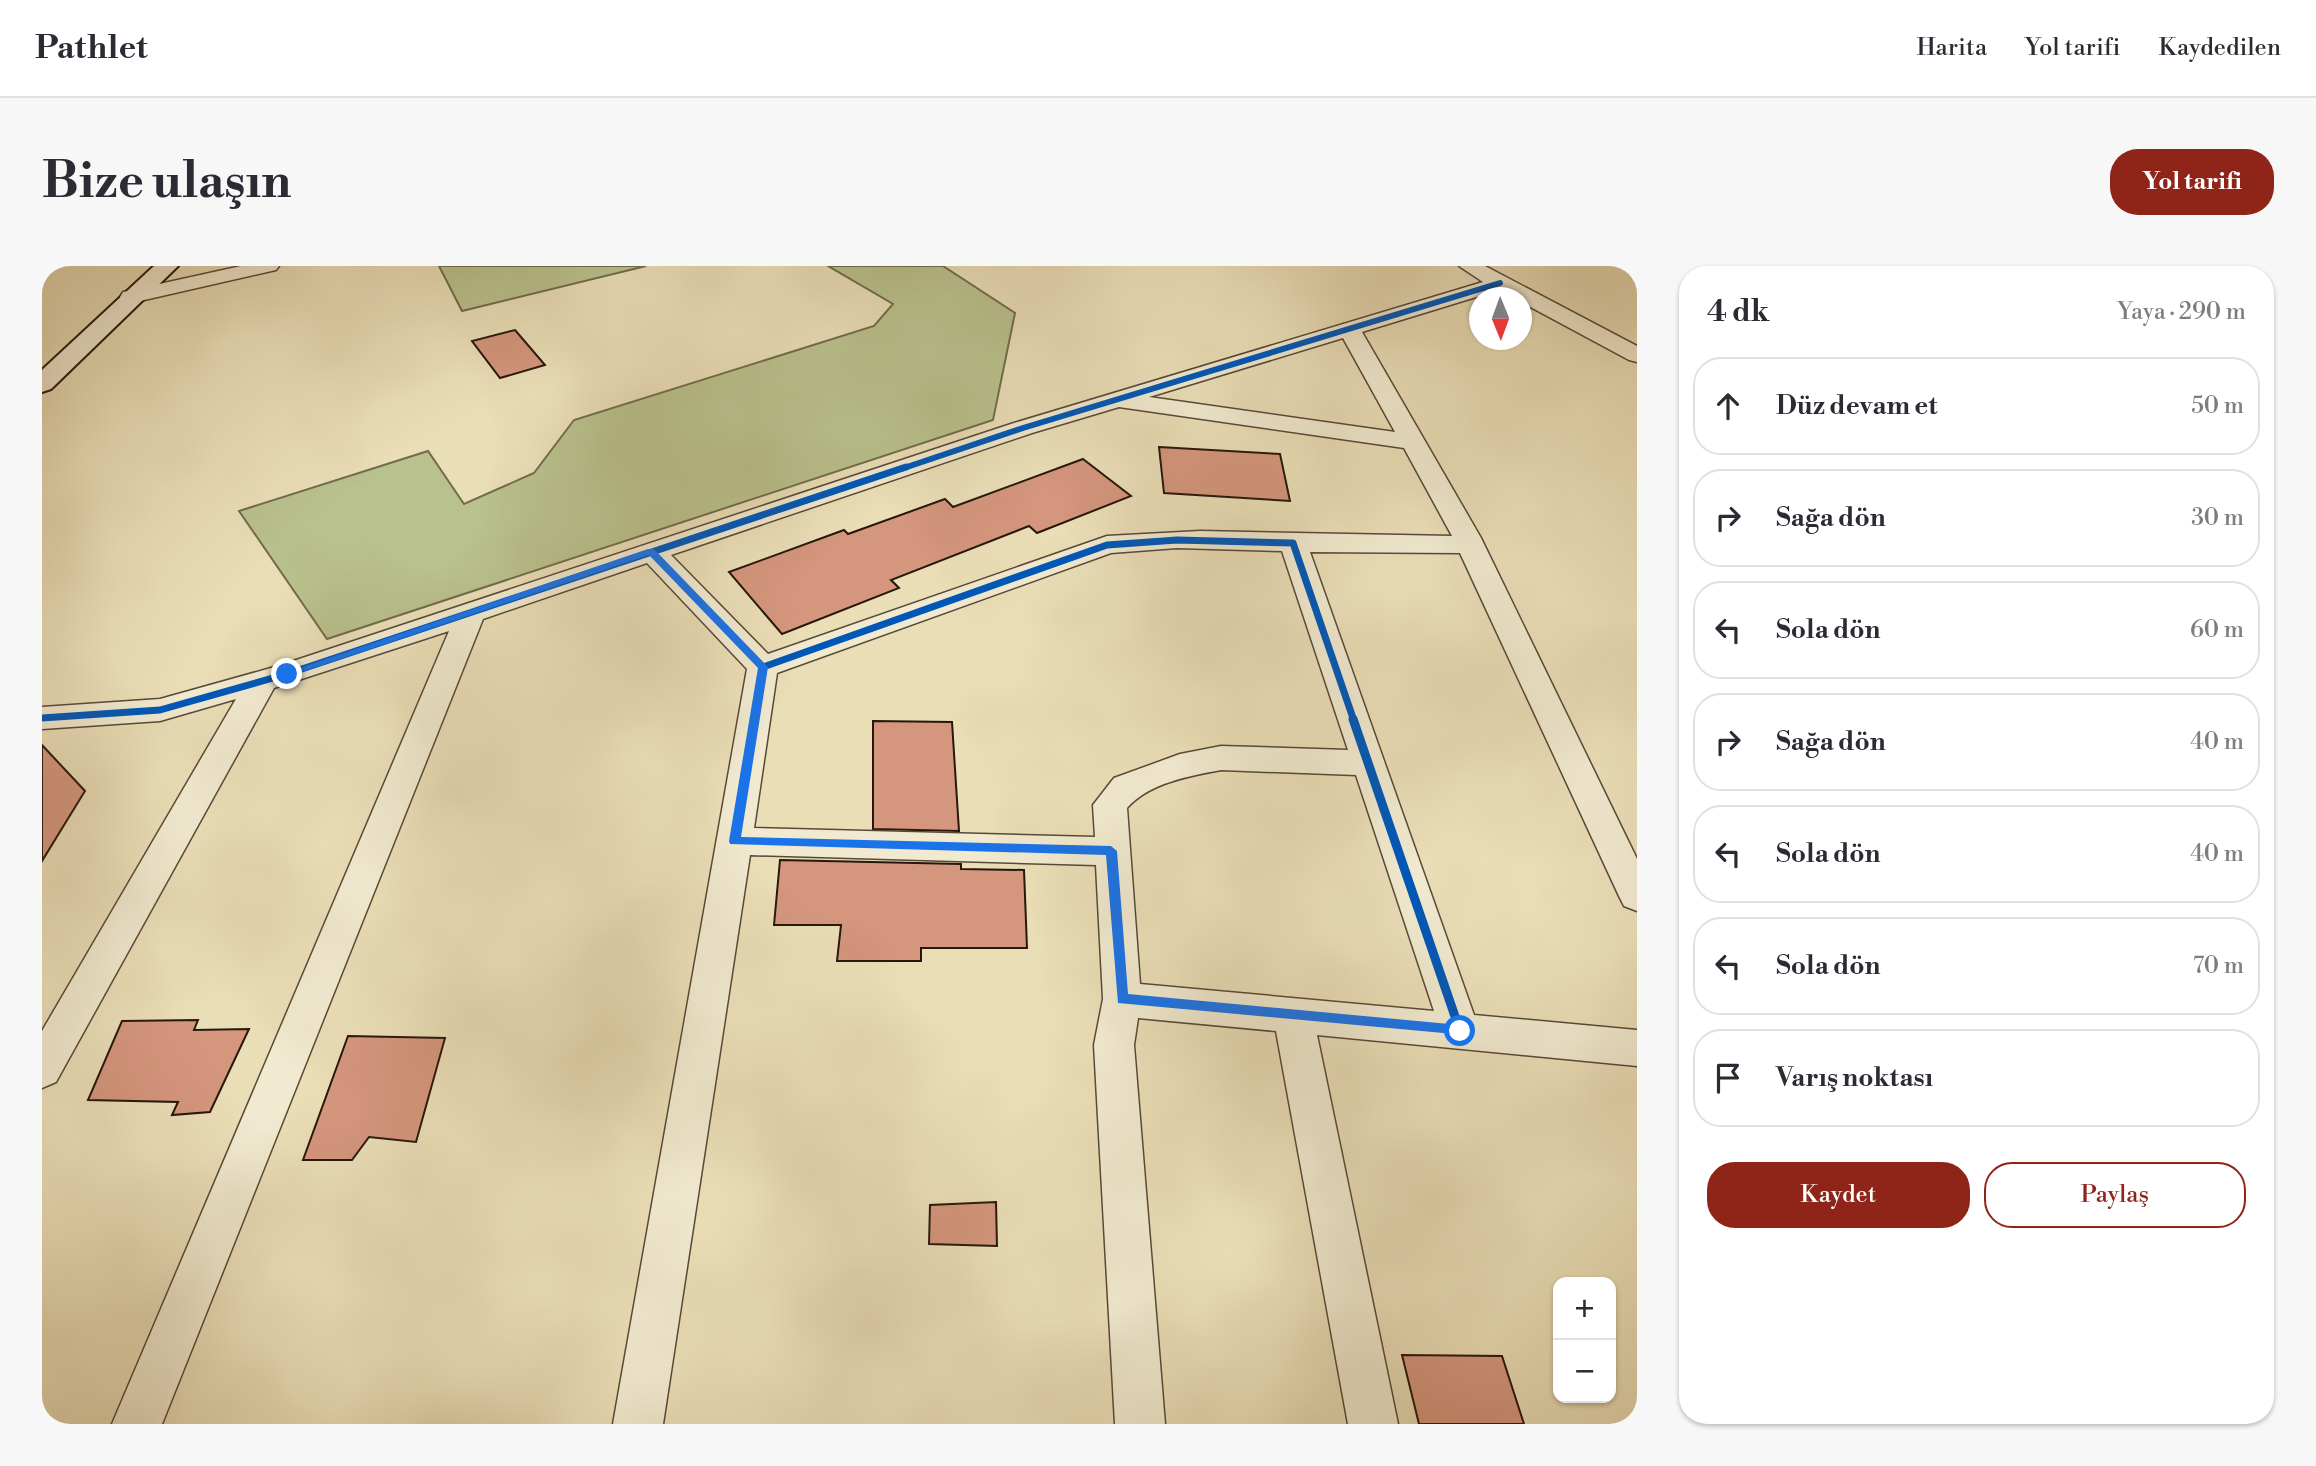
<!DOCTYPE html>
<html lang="tr">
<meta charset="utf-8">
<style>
body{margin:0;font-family:"Libre Bodoni",serif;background:#f7f7f7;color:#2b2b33}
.controls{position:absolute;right:21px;bottom:21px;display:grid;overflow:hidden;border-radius:14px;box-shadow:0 2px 5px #0004}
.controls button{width:63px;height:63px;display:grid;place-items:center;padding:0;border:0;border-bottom:2px solid #e1e1e2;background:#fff;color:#2b2b33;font:35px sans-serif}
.compass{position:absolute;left:1427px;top:21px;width:63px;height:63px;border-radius:50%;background:#fff;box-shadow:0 2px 5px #0004;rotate:179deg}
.stop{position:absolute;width:21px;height:21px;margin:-16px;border:5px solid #1a73e8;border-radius:50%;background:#fff}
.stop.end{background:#1a73e8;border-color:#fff;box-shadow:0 2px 7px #0008}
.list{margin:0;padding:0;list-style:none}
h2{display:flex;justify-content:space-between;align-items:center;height:91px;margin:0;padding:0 28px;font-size:30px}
h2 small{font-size:23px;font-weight:400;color:#7c7c81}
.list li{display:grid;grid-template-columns:46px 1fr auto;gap:21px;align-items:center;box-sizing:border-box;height:98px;margin:0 14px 14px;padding:0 14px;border:2px solid #e1e1e2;border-radius:28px}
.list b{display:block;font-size:26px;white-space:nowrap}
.list em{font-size:23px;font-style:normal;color:#7c7c81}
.actions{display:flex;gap:14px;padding:21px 28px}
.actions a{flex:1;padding:16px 0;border:2px solid #8f2418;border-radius:28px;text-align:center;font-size:24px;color:#8f2418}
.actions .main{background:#8f2418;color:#fff}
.icon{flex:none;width:38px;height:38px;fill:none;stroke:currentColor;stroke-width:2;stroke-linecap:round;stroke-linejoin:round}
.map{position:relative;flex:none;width:1595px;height:1158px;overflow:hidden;border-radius:28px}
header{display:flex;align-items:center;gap:42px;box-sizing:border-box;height:98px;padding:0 35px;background:#fff;border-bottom:2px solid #e1e1e2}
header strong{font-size:33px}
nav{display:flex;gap:38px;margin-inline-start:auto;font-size:24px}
.intro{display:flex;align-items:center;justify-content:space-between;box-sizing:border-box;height:168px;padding:0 42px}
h1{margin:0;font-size:49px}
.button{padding:18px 32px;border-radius:28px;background:#8f2418;color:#fff;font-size:24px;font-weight:700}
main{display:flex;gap:42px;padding:0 42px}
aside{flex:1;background:#fff;border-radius:28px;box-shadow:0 2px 5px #0004}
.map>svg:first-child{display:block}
.green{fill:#b9c18d;stroke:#706c4c;stroke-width:2}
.building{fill:#d4967d;stroke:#27170c;stroke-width:2}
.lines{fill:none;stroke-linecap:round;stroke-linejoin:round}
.street-casing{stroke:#584937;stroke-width:3}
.secondary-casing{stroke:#27170c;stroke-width:4}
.street{fill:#f1ead0;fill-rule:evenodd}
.secondary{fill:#f1ead0;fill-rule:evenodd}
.cycleway-far2-casing{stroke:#f1ead0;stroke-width:9}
.cycleway-far1-casing{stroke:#f1ead0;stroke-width:10}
.cycleway-casing{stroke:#f1ead0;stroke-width:13}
.cycleway-far2{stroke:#0057b8;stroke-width:6}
.cycleway-far1{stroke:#0057b8;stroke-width:7}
.cycleway{stroke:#0057b8;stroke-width:9}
.route{fill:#1a73e8}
</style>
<header>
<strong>Pathlet</strong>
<nav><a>Harita</a><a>Yol tarifi</a><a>Kaydedilen</a></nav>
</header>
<div class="intro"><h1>Bize ulaşın</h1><a class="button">Yol tarifi</a></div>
<main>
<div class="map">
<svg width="1595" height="1158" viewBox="0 0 1595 1158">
<rect width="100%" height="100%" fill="#eadeb7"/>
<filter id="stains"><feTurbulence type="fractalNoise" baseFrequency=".00286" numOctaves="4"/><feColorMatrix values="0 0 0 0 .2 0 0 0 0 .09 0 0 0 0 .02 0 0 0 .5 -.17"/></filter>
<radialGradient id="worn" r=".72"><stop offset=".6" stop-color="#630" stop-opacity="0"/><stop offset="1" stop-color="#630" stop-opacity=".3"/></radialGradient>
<path class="green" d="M397,0H604L420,45Z
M786,0H901L973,47L951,154L285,373L197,245L386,185L422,238L492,207L532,154L832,60L851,38Z"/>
<path class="building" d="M473,64L503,99L458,112L430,75Z
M1117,181L1238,188L1248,235L1122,227Z
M1041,193L1089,230L995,267L987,260L849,314L857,322L740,368L687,306L802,264L806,268L903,233L911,241Z
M831,455L910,456L917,565L831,563Z
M0,479L43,525L0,595Z
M738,594L919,598V603L982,604L985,682H879V695H795L799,659H732Z
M156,754L152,764L207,763L168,846L130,849L136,836L46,834L80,755Z
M306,770L403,772L374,876L327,871L310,894H261Z
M954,936L955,980L887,978L888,939Z
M1360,1089L1460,1090L1482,1158H1377Z"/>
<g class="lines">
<g class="street-casing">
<path id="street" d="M199,0H237L234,4L89,37L81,36L78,31L81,26Z
M1417,0H1443L1595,80V96L1587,94L1479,36V32H1470L1457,24L1320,66L1439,272L1595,593V645L1582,640L1577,630L1418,287L1268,286L1432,749L1595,764V800L1275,769L1356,1158H1306L1234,765L1096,752L1092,779L1123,1158H1073L1052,779L1061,733L1054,599L708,589L621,1158H571L705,403L605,297L441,353L120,1158H70L407,365L232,422L14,816L0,822V765L194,433L118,455L0,463V441L118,433L236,400L972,157L1441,16ZM1301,72L1353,166L1107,131ZM1077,141L1362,182L1410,270L1158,265L1065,270L726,388L629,289L990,167ZM1135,282L1240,285L1306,484L1179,480L1138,488L1072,512L1051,539L1053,571L712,562L735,407L1069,287ZM1179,504L1314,509L1392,745L1098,718L1085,542C1107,517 1147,510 1179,504Z"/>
</g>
<g class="secondary-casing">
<path id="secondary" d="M112,0H136L9,123L0,126V104Z"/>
</g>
<use href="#street" class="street"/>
<use href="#secondary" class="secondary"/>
<g class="cycleway-far2-casing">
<path id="cycleway-far2" d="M859,203L981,162L1458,17"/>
</g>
<g class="cycleway-far1-casing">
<path id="cycleway-far1" d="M721,401L1065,279L1135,274L1251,277L1312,455
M0,452L118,444L245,408L864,201"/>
</g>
<g class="cycleway-casing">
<path id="cycleway" d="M1311,453L1418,765"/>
</g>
<use href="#cycleway-far2" class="cycleway-far2"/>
<use href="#cycleway-far1" class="cycleway-far1"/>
<use href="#cycleway" class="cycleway"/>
</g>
<path class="route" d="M606,283H612L726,401L699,571L1069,580L1075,585L1086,728L1418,759L1423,761V769L1076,737L1064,589L688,578L687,575L716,402L607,289L248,410L240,408Z"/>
<rect width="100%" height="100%" filter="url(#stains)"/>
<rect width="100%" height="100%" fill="url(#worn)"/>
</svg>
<div class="controls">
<button>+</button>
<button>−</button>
</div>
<svg class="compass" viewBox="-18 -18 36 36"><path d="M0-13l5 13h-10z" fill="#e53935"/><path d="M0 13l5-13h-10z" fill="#7c7c81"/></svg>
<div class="stop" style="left:1418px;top:765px"></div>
<div class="stop end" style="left:245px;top:408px"></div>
</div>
<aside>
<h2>4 dk<small>Yaya · 290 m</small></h2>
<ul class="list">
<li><svg class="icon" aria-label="ahead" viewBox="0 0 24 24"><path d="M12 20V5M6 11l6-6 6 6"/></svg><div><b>Düz devam et</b></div><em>50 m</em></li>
<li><svg class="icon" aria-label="right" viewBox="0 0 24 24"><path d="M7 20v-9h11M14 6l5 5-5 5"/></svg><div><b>Sağa dön</b></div><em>30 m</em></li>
<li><svg class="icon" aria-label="left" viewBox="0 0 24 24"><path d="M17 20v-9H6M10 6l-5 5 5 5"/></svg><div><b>Sola dön</b></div><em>60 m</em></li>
<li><svg class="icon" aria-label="right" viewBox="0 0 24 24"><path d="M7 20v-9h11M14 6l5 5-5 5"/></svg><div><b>Sağa dön</b></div><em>40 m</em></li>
<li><svg class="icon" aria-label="left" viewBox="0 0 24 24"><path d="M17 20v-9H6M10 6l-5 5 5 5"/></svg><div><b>Sola dön</b></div><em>40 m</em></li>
<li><svg class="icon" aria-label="left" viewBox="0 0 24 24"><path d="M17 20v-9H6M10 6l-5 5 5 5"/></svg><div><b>Sola dön</b></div><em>70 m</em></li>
<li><svg class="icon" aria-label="arrive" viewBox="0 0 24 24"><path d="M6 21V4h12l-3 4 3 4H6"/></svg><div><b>Varış noktası</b></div></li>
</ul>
<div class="actions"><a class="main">Kaydet</a><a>Paylaş</a></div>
</aside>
</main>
